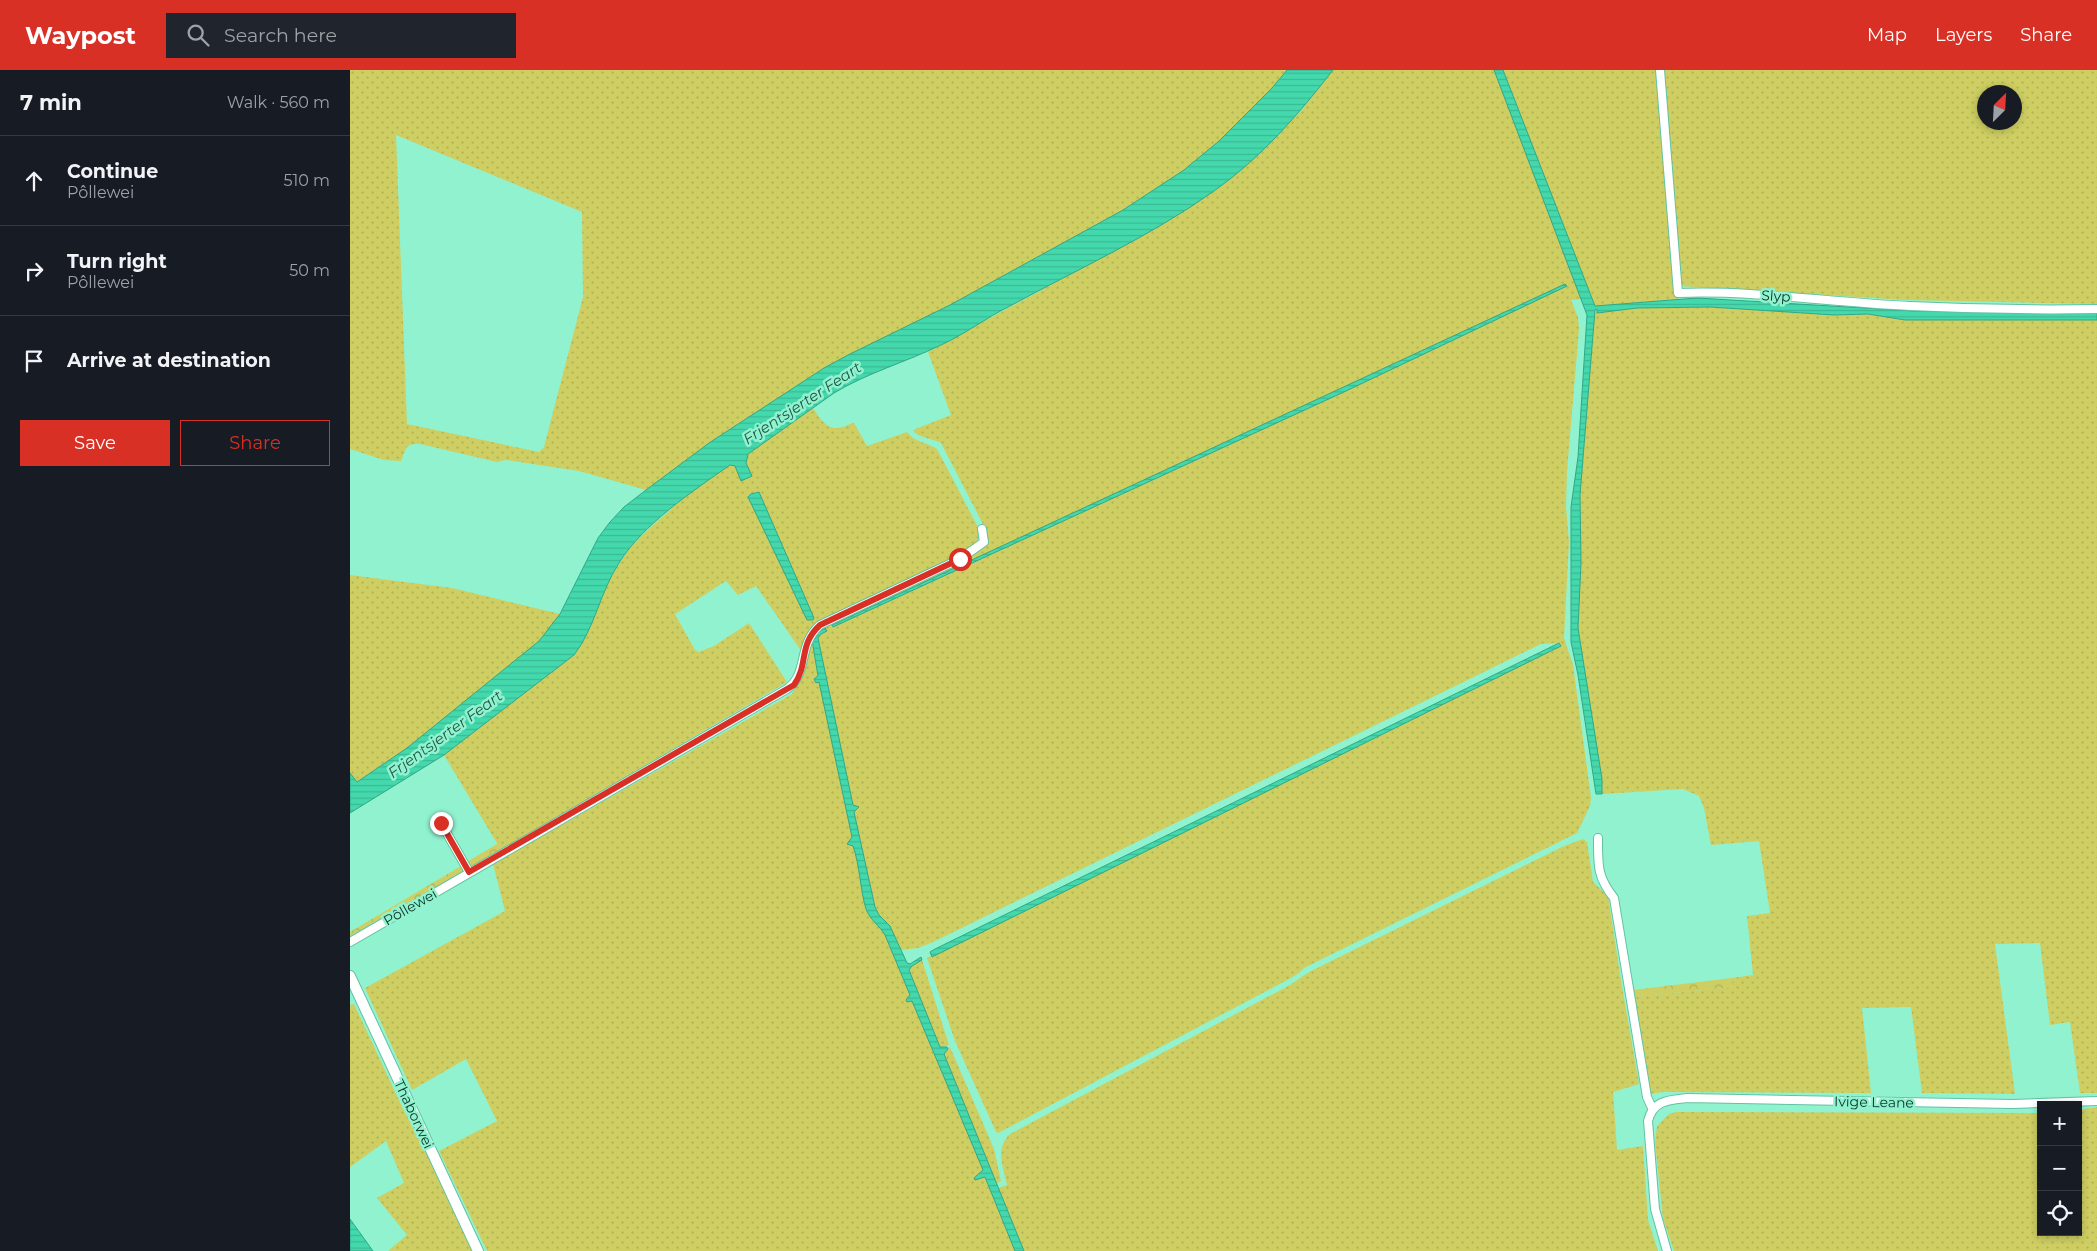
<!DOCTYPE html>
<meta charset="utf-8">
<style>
body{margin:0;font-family:Montserrat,sans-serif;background:#20242c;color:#f1f3f6}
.controls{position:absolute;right:15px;bottom:15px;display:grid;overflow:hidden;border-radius:0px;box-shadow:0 2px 8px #0003}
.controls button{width:45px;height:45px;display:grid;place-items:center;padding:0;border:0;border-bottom:1px solid #363941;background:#171b24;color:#f1f3f6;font:25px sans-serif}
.compass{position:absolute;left:1627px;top:15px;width:45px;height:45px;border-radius:50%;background:#171b24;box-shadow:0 2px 8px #0003;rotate:24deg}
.stop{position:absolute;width:15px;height:15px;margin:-11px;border:4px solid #d93025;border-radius:50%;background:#fff}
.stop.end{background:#d93025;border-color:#fff;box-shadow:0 1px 5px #0008}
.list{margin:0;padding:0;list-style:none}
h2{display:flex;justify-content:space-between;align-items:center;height:65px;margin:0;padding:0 20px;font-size:21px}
h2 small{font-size:16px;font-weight:400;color:#9ea1a6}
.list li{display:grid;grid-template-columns:32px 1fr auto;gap:15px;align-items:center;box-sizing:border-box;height:90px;padding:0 20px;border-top:1px solid #363941}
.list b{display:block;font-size:19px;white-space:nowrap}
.list p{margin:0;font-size:16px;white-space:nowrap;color:#9ea1a6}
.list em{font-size:16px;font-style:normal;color:#9ea1a6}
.actions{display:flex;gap:10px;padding:15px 20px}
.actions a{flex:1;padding:11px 0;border:1px solid #d93025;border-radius:0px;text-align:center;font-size:18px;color:#d93025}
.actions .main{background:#d93025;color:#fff}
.icon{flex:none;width:28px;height:28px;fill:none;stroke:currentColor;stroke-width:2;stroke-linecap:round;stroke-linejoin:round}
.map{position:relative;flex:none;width:1747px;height:1181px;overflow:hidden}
header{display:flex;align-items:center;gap:30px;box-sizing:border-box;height:70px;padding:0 25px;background:#d93025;color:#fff}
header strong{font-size:24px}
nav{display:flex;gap:28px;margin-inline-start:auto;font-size:18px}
.search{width:350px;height:45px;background:#20242c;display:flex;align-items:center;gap:12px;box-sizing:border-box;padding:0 18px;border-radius:0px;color:#9ea1a6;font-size:19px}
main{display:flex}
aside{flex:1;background:#171b24}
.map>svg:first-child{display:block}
.grass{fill:url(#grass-dots);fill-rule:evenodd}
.forest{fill:url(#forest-crowns)}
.water{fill:url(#water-rules);stroke:#32a785}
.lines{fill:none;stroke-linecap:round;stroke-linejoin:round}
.street-casing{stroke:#61c3a2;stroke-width:10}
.secondary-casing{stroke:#61c3a2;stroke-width:12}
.street{stroke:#fff;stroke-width:8}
.secondary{stroke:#fff;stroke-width:10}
.route{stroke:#d93025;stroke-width:6}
.labels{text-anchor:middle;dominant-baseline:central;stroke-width:5;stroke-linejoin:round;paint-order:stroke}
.street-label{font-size:14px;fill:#093528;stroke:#91f2d0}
.water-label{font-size:15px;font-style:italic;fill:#1f5846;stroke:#91f2d0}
</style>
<header>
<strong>Waypost</strong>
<div class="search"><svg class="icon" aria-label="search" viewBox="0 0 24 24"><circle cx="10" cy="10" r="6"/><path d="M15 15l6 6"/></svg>Search here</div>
<nav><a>Map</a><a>Layers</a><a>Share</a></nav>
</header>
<main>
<aside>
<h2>7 min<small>Walk · 560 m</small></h2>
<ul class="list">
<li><svg class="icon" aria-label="ahead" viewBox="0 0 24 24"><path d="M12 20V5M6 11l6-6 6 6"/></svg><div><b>Continue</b><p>Pôllewei</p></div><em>510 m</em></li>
<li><svg class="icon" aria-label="right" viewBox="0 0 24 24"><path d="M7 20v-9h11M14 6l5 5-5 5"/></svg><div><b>Turn right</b><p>Pôllewei</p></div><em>50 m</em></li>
<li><svg class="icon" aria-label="arrive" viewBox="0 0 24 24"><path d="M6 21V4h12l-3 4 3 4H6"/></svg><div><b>Arrive at destination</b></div></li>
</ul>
<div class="actions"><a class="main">Save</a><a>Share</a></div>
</aside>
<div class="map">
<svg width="1747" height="1181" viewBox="0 0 1747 1181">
<defs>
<pattern id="grass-dots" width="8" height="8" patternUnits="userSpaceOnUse" patternTransform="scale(1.25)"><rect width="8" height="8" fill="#cece63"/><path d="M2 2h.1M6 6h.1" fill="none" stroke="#b0b256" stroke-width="1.8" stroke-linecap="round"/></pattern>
<pattern id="forest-crowns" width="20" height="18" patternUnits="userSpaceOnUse" patternTransform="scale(1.25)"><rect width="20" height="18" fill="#cece63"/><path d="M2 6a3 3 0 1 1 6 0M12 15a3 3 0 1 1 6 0" fill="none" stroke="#b0b256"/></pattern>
<pattern id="water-rules" width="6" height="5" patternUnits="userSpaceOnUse" patternTransform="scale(1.25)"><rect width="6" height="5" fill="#44d8ad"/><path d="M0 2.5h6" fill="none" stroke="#3aba95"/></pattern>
</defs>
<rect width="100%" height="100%" fill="#91f2d0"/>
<path class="grass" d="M0,0H937L922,18L869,71L834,100L773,140L600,235L474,298L359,373L296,420L229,401L156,390L147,392L70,374C55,373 56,379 51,391L34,390L0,379ZM46,65L232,142L233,227L194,377L189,382L57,354Z
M983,0H1144L1233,229L1221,230L1228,247L1229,259L1217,401L1216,437L1219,472L1214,568L1223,595L1241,728L1240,736L1227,763L954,898L949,903L941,908L648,1063L646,1062L605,971L577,888L1210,576L1209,573L1191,574L583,872L568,878L551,880L540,856L529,845L525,837L504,742L508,739L503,735L468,568L475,558L470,556L637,474V462L591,373C582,368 567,368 563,360L601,345L578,282L794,164L865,120L911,82L951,41ZM1216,216L996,321L484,557L483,555Z
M1153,0H1307L1324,218L1328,229L1245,236Z
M1313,0H1747V234L1556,230L1330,216ZM1634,22H1664V52H1634Z
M1360,237L1484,245L1518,244L1555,250H1747V1023H1730L1720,952L1700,955L1690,873L1645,874L1665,1024L1572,1023L1561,937L1512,938L1521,1023L1313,1022L1299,1024L1284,927L1382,917V908L1403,905L1397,846L1420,843L1409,771L1361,775L1354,738L1349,726L1333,719L1252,724V709L1228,558L1231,493L1230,425L1243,256L1244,244L1248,239V243L1287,238Z
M463,338C469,347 476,359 488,358C493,358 498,354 504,353L517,376L557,362C564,372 577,372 587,379L629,459C630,470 625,475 617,482L467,555L452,582L406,516L388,525L376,511L325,544L345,580L349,582L364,576L399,553L437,612L151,780L94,685L224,585L238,561L259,510L279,479L292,465L338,424L380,395H384L402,406L396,393L398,384ZM405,422H409L464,548L463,550L399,427Z
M0,505L102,518L210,544L189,571L174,584L57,678L7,712L0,703Z
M462,570L468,606L467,608L469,611L502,767L501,774L503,776C510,796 510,819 516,839C520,850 530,856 535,865L560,925L557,932L562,931L633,1100L631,1103L624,1107L625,1110L635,1107L665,1181H137L89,1081L147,1051L116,989L62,1020L15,918L155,841L143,794L442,624L454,604L460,571Z
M1233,769L1237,772L1243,812L1258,826L1271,911L1289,1014L1263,1022L1267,1080L1293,1076L1298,1150L1308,1181H674L648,1118L657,1115C653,1097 645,1078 660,1064L940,915L959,902L1214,776Z
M572,890L599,975L590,977L559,900L562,896Z
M4,934L55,1043L68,1059L126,1181H38L57,1165L27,1128L54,1113L36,1071L0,1097V935Z
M600,977L644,1079L651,1111L646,1114L594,984Z
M1747,1037V1181H1324L1313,1149L1305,1072L1307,1056L1319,1044L1326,1042L1691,1043V1162H1728V1040Z"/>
<path class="forest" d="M147,774L151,780L119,799L115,793Z
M111,796L114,801L0,866V862Z
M1382,908L1383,917L1284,927L1283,920Z"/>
<path class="water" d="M937,0H983C949,44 911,88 864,121C801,166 728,199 660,236C636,248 615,264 591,275C556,292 517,303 484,323L398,384L396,393L402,406L391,411L385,396L380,395C343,421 293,454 269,493C250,522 245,558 224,585L94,685L0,743V703L7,712L57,678L189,571L210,544L248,468L260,452L274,437L296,420L359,373L474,298L498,285L600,235L773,140L834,100L869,71L922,18Z
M1144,0H1153L1245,236L1347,228L1565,241L1747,242V250H1555L1518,244L1484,245L1360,237L1287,238L1247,243V239L1245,240L1230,425L1231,493L1228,558L1252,709V724H1246L1228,605L1221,572V437L1228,387L1237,245Z
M1215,214L1217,216L996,321L483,557L482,555Z
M409,422L464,548L463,550H457L398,427L401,424Z
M475,558L477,561L471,564L468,568L503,735L509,737L504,742L525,837L529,845L540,856L557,893L560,894L571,887L572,890L562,896L559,900L590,977H597L598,979L594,984L674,1181H665L635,1107L625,1110L624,1108L633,1100L562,931L557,932L556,930L560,925L535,865C530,856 520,850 516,839C510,819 510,796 503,776L497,774L502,767L469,612L466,613L464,609L468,606L462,570L466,568L467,563Z
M1209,573L1211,576L582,887L580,882L585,879Z
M0,1149L23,1181H0Z"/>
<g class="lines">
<g class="street-casing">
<path id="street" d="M1310,0L1328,223C1406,220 1483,233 1560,236C1622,239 1685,240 1747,239
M91,753L119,802
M1248,768C1248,795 1247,807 1264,828L1297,1027L1302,1038
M0,872L437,619C459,604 447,575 470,555L610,489L634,472L632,459
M1317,1181L1305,1139L1298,1051C1303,1030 1319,1030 1337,1028L1663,1034L1747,1031"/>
</g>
<g class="secondary-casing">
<path id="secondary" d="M0,906L128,1181"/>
</g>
<use href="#street" class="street"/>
<use href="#secondary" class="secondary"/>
</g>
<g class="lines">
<path class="route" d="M91,753L119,802L444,615C459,594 448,575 470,555L610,489"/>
</g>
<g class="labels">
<g class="street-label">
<text transform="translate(1426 226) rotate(4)">Slyp</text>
<text transform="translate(60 837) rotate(-30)">Pôllewei</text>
<text transform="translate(1524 1032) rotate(1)">Ivige Leane</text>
<text transform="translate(64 1044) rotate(65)">Thaborwei</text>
</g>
<g class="water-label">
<text transform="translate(452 333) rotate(-33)">Frjentsjerter Feart</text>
<text transform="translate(95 664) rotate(-36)">Frjentsjerter Feart</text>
</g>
</g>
</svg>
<div class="controls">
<button>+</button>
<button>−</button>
<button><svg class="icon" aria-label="locate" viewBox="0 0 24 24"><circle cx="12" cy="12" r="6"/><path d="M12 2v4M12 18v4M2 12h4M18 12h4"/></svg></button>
</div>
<svg class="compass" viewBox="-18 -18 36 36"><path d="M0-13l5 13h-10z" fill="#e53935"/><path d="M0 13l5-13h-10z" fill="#9ea1a6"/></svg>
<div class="stop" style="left:610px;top:489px"></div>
<div class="stop end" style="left:91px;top:753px"></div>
</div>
</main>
